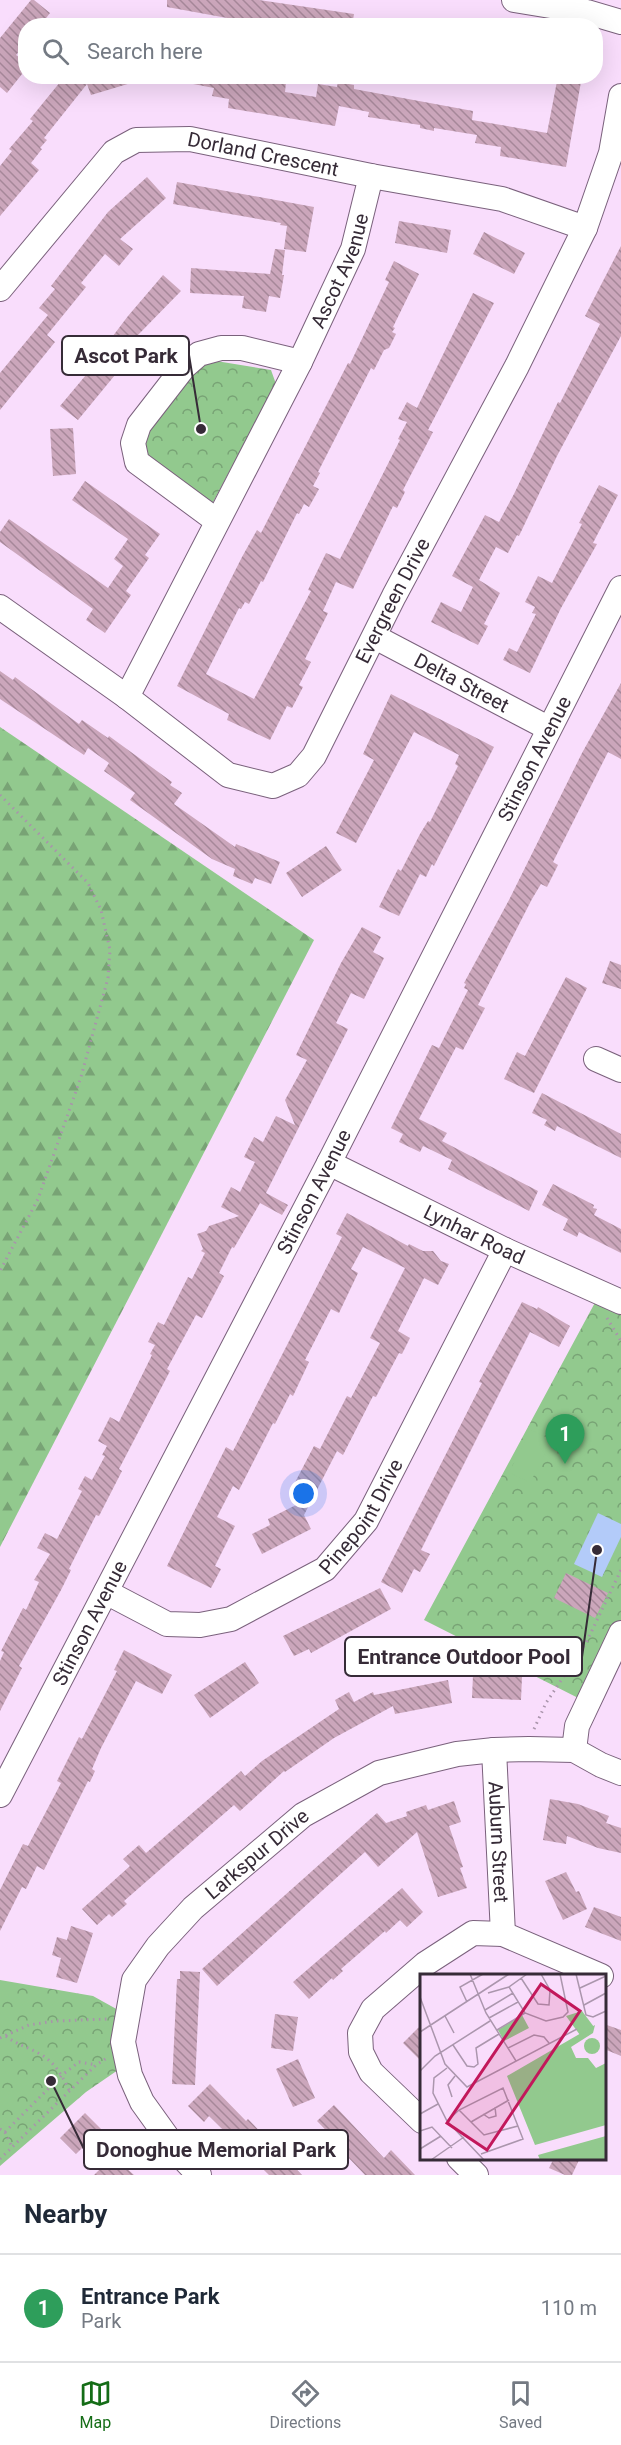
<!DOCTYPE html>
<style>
body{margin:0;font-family:Roboto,sans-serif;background:#f6f6f7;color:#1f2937}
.you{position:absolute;left:304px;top:1494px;width:21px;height:21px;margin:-15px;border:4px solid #fff;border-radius:50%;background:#1a73e8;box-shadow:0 0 0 9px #1a73e833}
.badge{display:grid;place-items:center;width:39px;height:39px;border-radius:50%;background:#156d17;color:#fff;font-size:20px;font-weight:700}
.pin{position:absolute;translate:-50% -50px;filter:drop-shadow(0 2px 3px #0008)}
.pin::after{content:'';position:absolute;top:32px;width:21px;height:18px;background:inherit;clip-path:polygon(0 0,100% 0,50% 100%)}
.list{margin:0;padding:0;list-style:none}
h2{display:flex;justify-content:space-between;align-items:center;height:78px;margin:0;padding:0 24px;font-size:26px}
h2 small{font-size:20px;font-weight:400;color:#747a83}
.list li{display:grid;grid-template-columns:39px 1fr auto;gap:18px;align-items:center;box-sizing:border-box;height:108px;padding:0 24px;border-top:2px solid #e0e1e3}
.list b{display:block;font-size:22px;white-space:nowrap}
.list p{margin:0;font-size:20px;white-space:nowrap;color:#747a83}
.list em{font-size:20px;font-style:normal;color:#747a83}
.icon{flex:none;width:33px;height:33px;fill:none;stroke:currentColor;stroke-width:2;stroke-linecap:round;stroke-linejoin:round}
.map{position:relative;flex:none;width:621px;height:2175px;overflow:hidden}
.search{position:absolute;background:#fff;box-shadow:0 6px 24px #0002;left:18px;right:18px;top:18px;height:66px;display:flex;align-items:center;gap:15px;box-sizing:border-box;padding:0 21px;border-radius:24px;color:#747a83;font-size:22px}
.sheet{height:186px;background:#fff}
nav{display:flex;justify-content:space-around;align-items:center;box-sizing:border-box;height:84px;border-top:2px solid #e0e1e3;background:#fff;font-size:16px;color:#747a83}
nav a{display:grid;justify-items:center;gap:3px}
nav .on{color:#156d17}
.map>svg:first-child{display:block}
.forest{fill:url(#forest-firs)}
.park{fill:url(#park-crowns)}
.pitch{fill:#92c98e}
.water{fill:#b3cbf9}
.building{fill:url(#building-back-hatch)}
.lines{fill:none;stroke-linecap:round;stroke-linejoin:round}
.minor-casing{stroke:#7a617c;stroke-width:26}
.path{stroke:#a994ab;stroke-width:3;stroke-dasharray:1.5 4.5;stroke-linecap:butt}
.minor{stroke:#fff;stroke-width:24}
.labels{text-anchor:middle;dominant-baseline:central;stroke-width:4.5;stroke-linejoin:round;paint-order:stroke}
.street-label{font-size:20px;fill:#362b37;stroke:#fff}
.inset-road{fill:none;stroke:#ab96ad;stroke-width:1.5}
.view{fill:#c2185b;fill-opacity:0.15;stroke:#c2185b;stroke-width:3}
.inset-edge{fill:none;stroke:#362b37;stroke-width:3}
.leader{fill:none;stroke:#362b37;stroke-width:2}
.callout-dot{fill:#362b37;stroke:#fff;stroke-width:2}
.callout{fill:#fff;stroke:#362b37;stroke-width:2}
.callout-label{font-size:21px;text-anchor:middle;font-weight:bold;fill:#362b37}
</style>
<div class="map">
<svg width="621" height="2175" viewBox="0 0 621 2175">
<defs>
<pattern id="forest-firs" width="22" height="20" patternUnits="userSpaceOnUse" patternTransform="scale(1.5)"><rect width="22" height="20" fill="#92c98e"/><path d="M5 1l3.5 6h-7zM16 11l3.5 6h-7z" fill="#78a375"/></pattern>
<pattern id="park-crowns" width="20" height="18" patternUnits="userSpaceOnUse" patternTransform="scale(1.5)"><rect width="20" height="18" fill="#92c98e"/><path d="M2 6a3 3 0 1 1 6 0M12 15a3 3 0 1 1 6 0" fill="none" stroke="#78a375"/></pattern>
<pattern id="building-back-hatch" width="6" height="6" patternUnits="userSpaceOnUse" patternTransform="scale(1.5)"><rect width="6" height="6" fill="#cba6bb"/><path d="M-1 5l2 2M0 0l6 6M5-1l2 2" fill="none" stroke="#a68799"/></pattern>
</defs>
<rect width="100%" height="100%" fill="#f9ddfc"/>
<path class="forest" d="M0,727L314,940L0,1547Z"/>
<path class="park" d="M210,360L271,370L276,384L212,504L148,460L144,441C159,413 182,374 210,360Z
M598,1297L621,1309V1650L594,1706L424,1620Z
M0,1980L93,1996L120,2011L118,2070L86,2092L0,2166Z"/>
<path class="pitch" d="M531,1430L552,1440L530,1483L509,1472Z"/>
<path class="water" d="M598,1513L621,1524V1537L602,1577L574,1564Z"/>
<path class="building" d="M31,0H34L50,13L40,26H26V43L16,55L26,62V69L7,93L0,87V38Z
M167,0H259L354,14L352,26H271L167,7Z
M65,76H141V80L91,95L87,84L44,138L47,140L40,148L42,149L31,163L39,170L0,216V166L12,151L9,149L33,121L30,119Z
M188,76H227L264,83L265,78L286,82L285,92L316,97L318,84L337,87L338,82L354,85V89L473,111L472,120L547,133L558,76H582L566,167L500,156L501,147L475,143L477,135L434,128V131L420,128V125L368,117L369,112L339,106L335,126L228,108L229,99L212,96L214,88L188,83Z
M147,177L166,198L120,239L133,249L119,266L105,254L81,283L86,287L47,335L55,342L0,410V373L48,315L39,308L55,289L51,286L108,212Z
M177,182L314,207L306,252L284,249L287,226L280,225L281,223L173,204Z
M399,221L451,230L447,253L395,243Z
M484,232L525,253L514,274L473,254Z
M621,246V336L557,456L519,536L517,535L508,553L496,547L479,580L500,593L484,624L488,626L478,645L431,622L441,602L461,612L473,587L452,576L485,515L499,522L514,494L558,402L560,403L600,324L585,316Z
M275,249L285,250L282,275H284L280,298L269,296L266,312L242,308L244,296L190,293L191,268L270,274Z
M394,261L419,274L393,327L395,328L392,332L396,334L389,348L384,350L374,370L371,368L318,472L320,473L313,486L319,489L309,507L304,504L299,514L297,513L263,582L261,581L249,604L245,602L241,609L239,608L206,674L254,699L311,591L308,590L326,553L340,559L400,440L398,439L407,422L398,419L407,402L417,408L473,293L494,303L428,430L433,432L403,490L405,492L397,508L393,506L353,589L336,582L323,611L328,613L305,659L311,662L299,685L303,687L292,708L287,706L270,740L227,720L229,714L177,686L242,557L257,530L261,533L348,363L350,364L389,282L385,280Z
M163,275L181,291L137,336L143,341L78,420L60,406L96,363L94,361L128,316Z
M73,428L76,474L53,476L50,429Z
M85,481L160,534L145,555L149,558L126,591L131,595L105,633L86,620L93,609L0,542V532L9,519L108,588L123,566L114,559L128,539L72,500Z
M599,485L618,495L593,543L597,544L561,608L530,673L503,660L509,648L517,652L536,614L532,613L535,607L525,602L538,576L552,583L582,524L579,523Z
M0,671L13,680L15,677L79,724L82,720L108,738L109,736L172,782L170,785L182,793L174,804L235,847L236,844L280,862L271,884L255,878L252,884L233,876L235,869L212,859L130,800L135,793L104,771L109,763L88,748L84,755L0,699Z
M621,683V759L608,752L553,862L558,865L547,887L541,884L532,899L478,1005L485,1008L463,1050L456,1047L419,1119L447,1133L442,1141L538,1191L529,1211L448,1169L452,1160L423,1146L420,1152L399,1142L403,1134L391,1128L432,1045L439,1048L468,990L464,988L466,984L464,983L509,900L582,753Z
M391,694L494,747L434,866L432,864L426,877L420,874L399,916L379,907L398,869L401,871L420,834L428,821L430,822L458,766L455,764L459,755L414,732L356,843L336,833L374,760L363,754Z
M326,846L342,870L302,897L286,873Z
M362,927L381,937L373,952L384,958L364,999L351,993L336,1023L348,1029L266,1193L288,1205L282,1215L260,1203L234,1248L232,1247L219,1273L224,1276L202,1318L196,1315L167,1369L170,1371L119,1469L122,1471L99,1516L96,1515L69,1569L71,1570L61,1590L19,1666L22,1668L0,1711V1661L4,1652L1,1651L23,1608L26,1610L39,1582L34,1580L50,1554L37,1548L45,1533L57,1539L82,1491L78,1489L85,1476L92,1480L105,1456L102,1455L107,1446L98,1441L110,1417L119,1422L152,1355L150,1354L155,1345L148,1342L158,1322L164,1325L188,1277L192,1279L205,1253L201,1251L203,1249L197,1234L206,1231L209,1226L239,1216L221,1207L231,1187L240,1192L255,1162L244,1157L254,1137L263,1142L276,1116L295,1125L285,1100L307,1060L296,1055L341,963Z
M610,961L621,965V989L602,983Z
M566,977L587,988L534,1093L504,1079L517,1052L525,1056Z
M542,1093L621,1134V1158L557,1126L555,1131L544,1125L547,1120L532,1113Z
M553,1184L594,1205L593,1208L597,1209L594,1215L621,1229V1253L579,1232L577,1237L563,1230L568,1219L542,1205Z
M347,1213L408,1246L409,1244L423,1251H433L441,1261L449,1264L438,1285L424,1278L398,1331L410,1338L402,1354L399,1353L380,1389L376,1397L373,1396L343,1455L337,1451L304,1515L311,1529L262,1554L252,1534L270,1525L268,1519L308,1499L291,1490L314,1446L320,1449L347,1396L351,1398L380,1343L370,1338L405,1268L363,1247L351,1269L358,1273L339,1313L331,1309L305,1360L309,1362L293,1396L290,1394L275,1424L273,1423L239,1490L233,1486L217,1517L235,1526L215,1566L221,1569L211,1588L167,1566L226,1447L233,1451L311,1298L342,1237L336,1234Z
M522,1302L537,1309L538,1307L570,1326L559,1347L530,1332L421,1550L430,1554L420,1572L414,1569L402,1593L381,1582L482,1383L479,1382L489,1363Z
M566,1573L608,1593L595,1618L554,1598Z
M380,1588L391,1609L311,1653L309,1649L294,1656L283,1636Z
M124,1650L172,1675L162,1694L136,1681L101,1748L92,1769L95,1771L90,1782L88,1781L44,1870L37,1866L26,1889L22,1887L0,1931V1890L23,1844L28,1846L61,1783L57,1781L79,1737L82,1739L117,1671L114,1670Z
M245,1662L259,1683L210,1718L194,1695Z
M473,1675L522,1677L521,1700L472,1698Z
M448,1680L452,1703L395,1714L393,1706L334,1738L285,1772L284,1771L240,1811L234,1805L124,1901L127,1904L112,1917L109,1914L97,1925L82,1909L130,1866L123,1859L139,1845L146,1853L241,1771L245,1776L262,1761L339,1709L335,1700L349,1692L354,1702L373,1692L374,1695Z
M550,1799L578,1804L609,1816L606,1823L621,1828V1853L598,1848L567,1836L566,1844L543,1840Z
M454,1801L461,1822L449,1826L463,1867L460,1868L467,1888L438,1897L417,1832L378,1867L365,1852L217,1986L202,1969L377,1813L386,1823L407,1816L406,1812L426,1805L428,1810Z
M566,1872L576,1892L579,1891L587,1909L563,1920L545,1881Z
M402,1888L423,1912L407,1927L400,1920L386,1933L385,1931L341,1969L343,1971L333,1980L332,1978L309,1999L293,1982Z
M594,1907L621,1917V1941L585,1927Z
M71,1926L93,1933L77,1983L56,1977L61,1958L52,1955L57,1937L67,1940Z
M180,1971L200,1972L195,2085L172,2084L177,1979H180Z
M275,2014L298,2017L293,2051L271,2048Z
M422,2024V2062L403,2043Z
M604,2024L621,2030V2056L604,2049Z
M298,2059L315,2098L293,2107L276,2069Z
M210,2084L246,2121L248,2119L302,2175H269L209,2116L204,2122L188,2106Z
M334,2105L384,2158L391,2150L415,2175H365L345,2154L347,2152L317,2121Z
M85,2113L101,2129L93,2138L134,2175H94L101,2168L82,2148L76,2154L60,2138Z
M554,2158H580L572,2175H565L549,2168Z"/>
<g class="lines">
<g class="minor-casing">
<g id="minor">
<path d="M514,0L587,12L621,22"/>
<path id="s1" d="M0,289L114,152L136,140L190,139L371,176L502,199L585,228"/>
<path d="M217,521L137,462L133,443L139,425L184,367L199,354L221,348H242L300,362"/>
<path id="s2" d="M0,607L127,697L228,775L273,786L298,775L314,756L394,596L517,366L585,228L611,153L621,96"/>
<path id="s3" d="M375,637L548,728"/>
<path id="s4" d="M127,697L300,362L353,249L371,176"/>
<path d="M596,1059L621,1070"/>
<path id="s5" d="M329,1163L505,1250L621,1302"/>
<path id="s6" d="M106,1592L167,1624L200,1625L231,1619L325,1569L366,1521L505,1250"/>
<path id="s7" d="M494,1750L503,1934"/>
<path d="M574,1750L577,1726L621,1633"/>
<path id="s8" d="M0,1795L329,1163L621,588"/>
<path d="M422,2121L371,2072L361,2052L360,2033L373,2009L425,1964L473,1933L503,1934L601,1976"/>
<path d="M459,2158L476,2175"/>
<path id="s9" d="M199,2175L180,2155L142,2102L130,2075L123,2042L134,1980L158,1946L193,1908L303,1815L379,1773L457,1754L494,1750L529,1749L574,1750L601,1765L621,1773"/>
</g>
</g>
<path class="path" d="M0,795L88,883L101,910L110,950L108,978L81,1077L38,1199L0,1271
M607,1318L621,1341
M534,1729L546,1703L586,1643L621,1570
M6,2036C17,2045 28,2047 40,2054C55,2062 63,2077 70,2092
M0,2038L29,2025L55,2021L109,2019
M0,2129L5,2132L12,2147
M5,2132L62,2075L79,2062L96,2065
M0,2159L96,2065L107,2058"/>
<use href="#minor" class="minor"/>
</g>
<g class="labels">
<g class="street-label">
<text stroke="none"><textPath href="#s1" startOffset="332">Dorland Crescent</textPath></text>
<text stroke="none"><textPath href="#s4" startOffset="477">Ascot Avenue</textPath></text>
<text stroke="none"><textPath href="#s2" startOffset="556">Evergreen Drive</textPath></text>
<text stroke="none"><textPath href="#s3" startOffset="98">Delta Street</textPath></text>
<text stroke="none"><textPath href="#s8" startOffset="1166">Stinson Avenue</textPath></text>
<text stroke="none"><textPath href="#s8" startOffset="680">Stinson Avenue</textPath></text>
<text stroke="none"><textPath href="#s5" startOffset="162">Lynhar Road</textPath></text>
<text stroke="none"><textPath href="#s6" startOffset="304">Pinepoint Drive</textPath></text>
<text stroke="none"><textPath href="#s8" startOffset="194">Stinson Avenue</textPath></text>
<text stroke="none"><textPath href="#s7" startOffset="92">Auburn Street</textPath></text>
<text stroke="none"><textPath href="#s9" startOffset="396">Larkspur Drive</textPath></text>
</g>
</g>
<g transform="translate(420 1974)">
<rect width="186" height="186" fill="#f9ddfc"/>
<path d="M175,51L173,59L151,73L156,84H168L176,94L186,89V151L115,171L87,102ZM186,162V186H120L118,181Z" fill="#92c98e"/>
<path d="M162,37L174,53L160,61L146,42ZM102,41L109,54L84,67L78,56Z" fill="#92c98e"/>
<path d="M164 72a8 8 0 1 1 16 0a8 8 0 1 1-16 0Z" fill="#92c98e"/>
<path class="inset-road" d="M50,0L66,39L96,87M107,0L89,13L105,39L126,47L143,43L148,38L140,0M156,0L166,41L173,43L186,37M101,4L118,30L129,31L130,16L121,0M160,14L186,2M68,19L89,13M0,23L25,90L47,113L157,55M47,28L40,13L63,0M164,31L186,19M65,36L93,19M25,42L34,59M69,44L98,28M77,56L105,39M0,58L89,0M33,71L47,92L54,93L58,90L56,74L79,60M88,74L114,61L124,63L129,69M27,94L14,104L13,119L27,147L64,186M0,97L15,82L70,47M32,123L28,111L35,102M39,136L64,161L98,152M0,140L18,130M63,140L69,144L76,142L75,133M27,147L39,136L83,114L103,165L61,180M51,148L89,126M0,157L12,153L32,174M0,175L21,162M11,186L44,163"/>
<path class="view" d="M121,10L160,37L67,176L27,149Z"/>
<rect width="186" height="186" class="inset-edge"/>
</g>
<path class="leader" d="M201 429L189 355M597 1550L582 1657M51 2081L84 2149"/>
<g class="callout-dot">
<circle cx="201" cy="429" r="6"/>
<circle cx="597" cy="1550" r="6"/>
<circle cx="51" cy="2081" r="6"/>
</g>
<g class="callout">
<rect x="62" y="336" width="127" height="39" rx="6"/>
<rect x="345" y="1637" width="237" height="39" rx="6"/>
<rect x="84" y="2130" width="264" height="39" rx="6"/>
</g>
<g class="callout-label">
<text x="126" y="363">Ascot Park</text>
<text x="464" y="1664">Entrance Outdoor Pool</text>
<text x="216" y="2157">Donoghue Memorial Park</text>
</g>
</svg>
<div class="you"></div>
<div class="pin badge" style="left:565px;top:1464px;background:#2e9e5b">1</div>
<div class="search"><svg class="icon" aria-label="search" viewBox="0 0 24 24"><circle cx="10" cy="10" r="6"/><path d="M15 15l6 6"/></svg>Search here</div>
</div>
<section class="sheet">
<h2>Nearby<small></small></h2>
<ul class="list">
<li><span class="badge" style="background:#2e9e5b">1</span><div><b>Entrance Park</b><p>Park</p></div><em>110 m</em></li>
</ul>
</section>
<nav>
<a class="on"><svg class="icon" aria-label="map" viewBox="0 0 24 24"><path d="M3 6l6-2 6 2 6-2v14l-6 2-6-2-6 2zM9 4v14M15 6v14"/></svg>Map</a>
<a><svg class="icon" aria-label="directions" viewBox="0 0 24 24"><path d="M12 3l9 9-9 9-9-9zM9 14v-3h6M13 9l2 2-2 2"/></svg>Directions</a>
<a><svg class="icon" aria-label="saved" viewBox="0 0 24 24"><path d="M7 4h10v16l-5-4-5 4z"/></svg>Saved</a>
</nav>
